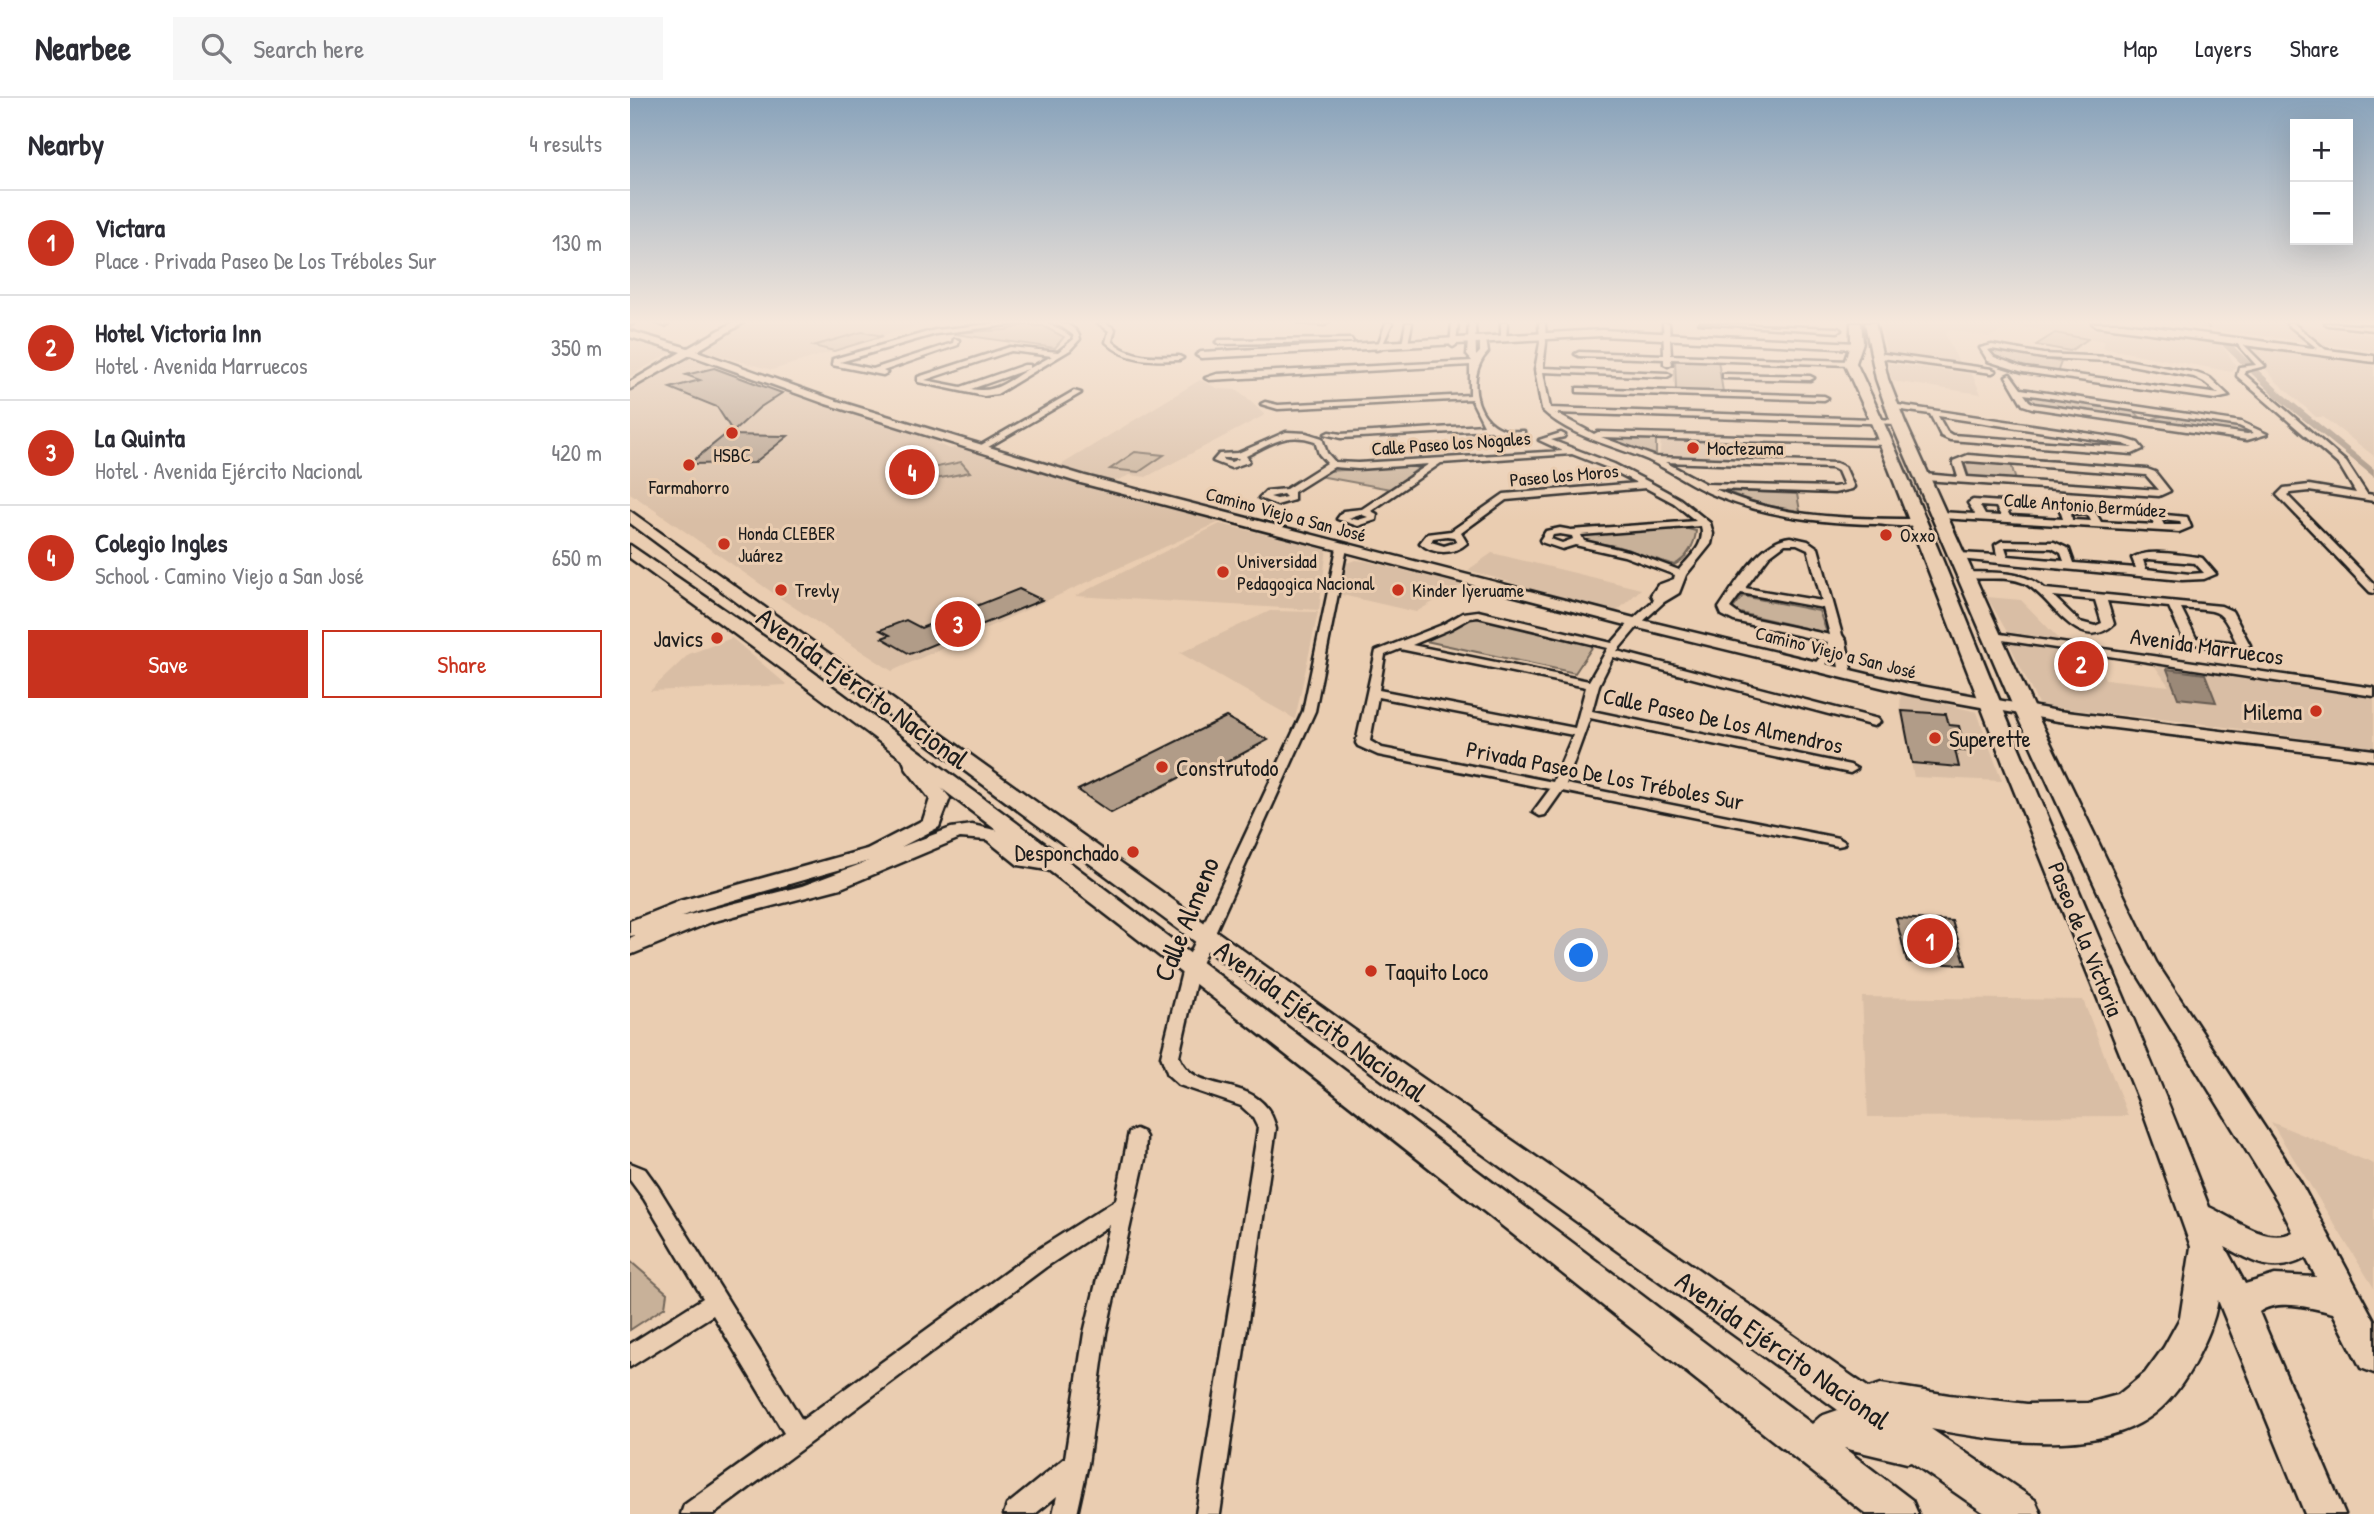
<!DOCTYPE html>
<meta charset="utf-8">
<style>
body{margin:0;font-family:"Patrick Hand",sans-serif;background:#f7f7f7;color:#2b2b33}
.controls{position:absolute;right:21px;top:21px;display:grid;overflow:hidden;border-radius:0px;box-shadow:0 7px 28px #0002}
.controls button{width:63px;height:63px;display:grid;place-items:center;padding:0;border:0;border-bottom:2px solid #e1e1e2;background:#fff;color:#2b2b33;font:35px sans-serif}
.you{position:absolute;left:952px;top:858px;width:24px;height:24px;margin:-18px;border:5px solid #fff;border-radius:50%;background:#1a73e8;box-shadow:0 0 0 10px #1a73e833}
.badge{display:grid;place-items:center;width:46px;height:46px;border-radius:50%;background:#c8321e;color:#fff;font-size:23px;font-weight:700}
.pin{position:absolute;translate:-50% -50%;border:4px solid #fff;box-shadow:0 2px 7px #0006}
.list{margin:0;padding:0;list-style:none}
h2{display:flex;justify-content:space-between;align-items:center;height:91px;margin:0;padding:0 28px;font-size:30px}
h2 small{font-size:23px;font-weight:400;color:#7c7c81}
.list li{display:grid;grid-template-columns:46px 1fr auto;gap:21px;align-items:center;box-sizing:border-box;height:105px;padding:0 28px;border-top:2px solid #e1e1e2}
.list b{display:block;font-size:26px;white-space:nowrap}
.list p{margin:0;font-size:23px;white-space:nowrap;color:#7c7c81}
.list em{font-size:23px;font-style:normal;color:#7c7c81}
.actions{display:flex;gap:14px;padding:21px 28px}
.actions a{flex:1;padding:16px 0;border:2px solid #c8321e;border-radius:0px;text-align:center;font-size:24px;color:#c8321e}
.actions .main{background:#c8321e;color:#fff}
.icon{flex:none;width:38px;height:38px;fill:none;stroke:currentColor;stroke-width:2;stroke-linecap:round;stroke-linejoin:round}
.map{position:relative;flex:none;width:1744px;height:1416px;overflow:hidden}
header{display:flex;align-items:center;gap:42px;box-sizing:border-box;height:98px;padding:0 35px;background:#fff;border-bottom:2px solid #e1e1e2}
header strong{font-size:33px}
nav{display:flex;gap:38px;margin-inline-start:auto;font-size:24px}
.search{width:490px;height:63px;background:#f7f7f7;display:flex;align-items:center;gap:18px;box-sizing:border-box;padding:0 24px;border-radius:0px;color:#7c7c81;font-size:26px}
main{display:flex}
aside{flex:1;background:#fff}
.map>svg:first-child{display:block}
.built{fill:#d9bea5}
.green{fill:#c8b199;stroke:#72665a;stroke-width:2}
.water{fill:#9b8978;stroke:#685d53;stroke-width:2}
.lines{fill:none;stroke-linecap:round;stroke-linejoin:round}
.stream{stroke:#685d53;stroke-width:2.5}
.canal{fill:#9b8978;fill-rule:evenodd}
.building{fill:#b19c88;stroke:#1c1c1c;stroke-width:2}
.minor-casing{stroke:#1c1c1c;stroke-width:5}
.tertiary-casing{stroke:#1c1c1c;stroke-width:5}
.primary-casing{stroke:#1c1c1c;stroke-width:5}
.minor{fill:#eacdb1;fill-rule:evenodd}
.tertiary{fill:#eacdb1;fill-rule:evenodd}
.primary{fill:#eacdb1;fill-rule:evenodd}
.poi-dot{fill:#c8321e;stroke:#eacdb1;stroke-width:2.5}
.labels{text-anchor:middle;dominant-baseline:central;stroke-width:6;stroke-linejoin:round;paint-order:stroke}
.far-street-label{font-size:19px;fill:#1c1c1c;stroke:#eacdb1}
.far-poi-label{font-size:19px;fill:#1c1c1c;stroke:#eacdb1;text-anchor:start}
.poi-label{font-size:23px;fill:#1c1c1c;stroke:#eacdb1;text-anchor:end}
.street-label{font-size:23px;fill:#1c1c1c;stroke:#eacdb1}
.near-street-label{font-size:28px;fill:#1c1c1c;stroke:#eacdb1}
</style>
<header>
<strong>Nearbee</strong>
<div class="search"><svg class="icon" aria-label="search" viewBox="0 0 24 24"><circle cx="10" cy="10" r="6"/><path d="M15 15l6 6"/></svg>Search here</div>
<nav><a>Map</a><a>Layers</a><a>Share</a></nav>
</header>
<main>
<aside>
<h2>Nearby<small>4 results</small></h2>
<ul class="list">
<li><span class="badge">1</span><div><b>Victara</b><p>Place · Privada Paseo De Los Tréboles Sur</p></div><em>130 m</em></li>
<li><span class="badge">2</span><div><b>Hotel Victoria Inn</b><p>Hotel · Avenida Marruecos</p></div><em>350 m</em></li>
<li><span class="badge">3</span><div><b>La Quinta</b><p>Hotel · Avenida Ejército Nacional</p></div><em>420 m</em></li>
<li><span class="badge">4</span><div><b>Colegio Ingles</b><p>School · Camino Viejo a San José</p></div><em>650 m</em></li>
</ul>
<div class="actions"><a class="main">Save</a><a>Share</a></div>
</aside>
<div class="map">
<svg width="1744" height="1416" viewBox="0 0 1744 1416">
<rect width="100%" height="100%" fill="#eacdb1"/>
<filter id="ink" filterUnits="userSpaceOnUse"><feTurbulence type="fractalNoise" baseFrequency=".0143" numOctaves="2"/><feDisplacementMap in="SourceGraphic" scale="14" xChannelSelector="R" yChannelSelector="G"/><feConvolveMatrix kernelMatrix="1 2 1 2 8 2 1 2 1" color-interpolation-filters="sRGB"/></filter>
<g filter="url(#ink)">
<path class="built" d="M115,225H296L142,272L65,251Z
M1250,225H1445L1485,230L1590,244L1606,268L1602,274L1473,250L1475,243L1383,227L1360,239L1321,232L1315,236L1330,267L1257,257Z
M1531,225H1665L1744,237V253L1691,246L1683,240L1687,245Z
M0,237L27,246L43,253L0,278Z
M1617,246L1735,262L1744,269V358L1693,319H1686L1648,285L1616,249Z
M55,257L310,343L305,345L320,351L328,349L592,423L262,573L156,504L0,395V291Z
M1258,265L1342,276L1351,296L1262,283Z
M570,282L589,291L608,292L635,317L516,379L500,377L483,384L461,379L462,376H450L426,370Z
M1031,340L1095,343L1098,359L1030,356Z
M590,426L697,450L689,512L445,498Z
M862,455L1011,491L985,515L838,472Z
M726,462L736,463L832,487L786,514L712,497L716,465Z
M1357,499L1391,502L1430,542L1377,534Z
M640,513L688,514L665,621L550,555Z
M102,540L157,587L20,593L59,556Z
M1379,545L1464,558L1475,581L1539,588L1524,567L1744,598V650L1567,625L1409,608Z
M1271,595L1347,614L1372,683L1284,679L1270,613Z
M1232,899L1453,902L1498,1018L1238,1019Z
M1641,1024L1744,1066V1190L1726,1161Z"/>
<path class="green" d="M394,227L413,228L434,239L425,250L318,235L376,232Z
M232,234L253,238L204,253L183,248Z
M1425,235L1458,241L1440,253L1406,247Z
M1361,252L1431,264L1427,275C1403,272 1383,269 1362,257Z
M1045,260L1088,262L1093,294L1046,293Z
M1405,298L1502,312L1509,318L1499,321L1404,307L1398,299Z
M1536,317L1616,329L1625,336L1532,325L1525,320Z
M971,338L1026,340V357L974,341Z
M505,354L534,357L509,374L480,371Z
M1334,363L1381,366L1386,383L1339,379Z
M331,364L340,374L277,387L269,377Z
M778,368L789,370L760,391L689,378L698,373Z
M1097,393L1167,396L1170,413C1144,409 1120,405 1097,393Z
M1054,430L1066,433C1065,446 1057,461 1044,467L986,448L955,443L953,439L956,436Z
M1113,498L1189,513L1197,535L1101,513Z
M844,518L965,545L945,575L796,543Z
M0,1163L37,1195L35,1209L0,1232Z"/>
<path class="water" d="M1537,571L1575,576L1586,604L1548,600Z"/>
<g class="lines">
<path class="stream" d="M1576,225L1579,230"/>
<path class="canal" d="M1593,244H1599L1654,297L1744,371V379L1648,301L1593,248Z"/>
</g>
<path class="building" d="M84,270L152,295L129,310L103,334L87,309L40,290L70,282L56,277Z
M95,337L158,338L124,365L59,366Z
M389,491L412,502L280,556L252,540L260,537L250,532L276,522L291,530Z
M1272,613L1316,616L1319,627L1329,628L1335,653L1325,652L1329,669L1282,665Z
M596,619L638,642L582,672L574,667L481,715L448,692Z
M1266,820L1322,823L1336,867L1277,864Z"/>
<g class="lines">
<g class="minor-casing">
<path id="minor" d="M0,225H4L1,227Z
M27,225H38V226L35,228Z
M370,225H393L306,236L210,264L243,271L323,245L324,241L329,242L328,247L253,273L257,275L253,277L202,267L203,261L305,232Z
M421,225C433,225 447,227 450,241L440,252L367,296L354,298L288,284V279L380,249L428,254L444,241L443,237L432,229ZM381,253L422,258L400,270V267H394L331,289L295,282ZM398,271C378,283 365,296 341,291Z
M468,225H476L485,231L482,243C500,260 525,259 549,258L553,260L549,262C523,263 496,264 476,244L479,233Z
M669,225H698L695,227Z
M756,225H762L751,251L746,252Z
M776,225H782L778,246L775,248L772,246Z
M822,225H828L826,247L823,249L820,247Z
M839,225H845L846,258L850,254V242L853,240L856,242L858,254C832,281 848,338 891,333H894V337C881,339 870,339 859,332L711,340L695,336L699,334L711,336L854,327L841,301L648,311L631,306L635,304L648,307L840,297V267L579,282L575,280L587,276L842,263L837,257Z
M871,225H877L876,242L871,241Z
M909,225H915L916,245L913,270L1037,275L1041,277L1037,279L913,274L920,310L1271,322L1272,324L1268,326L925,315L964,336L968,334L1259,342V346L1256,347L971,339L1026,359L1206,365L1215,369L1224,389L1222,391L1204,395L1085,391C1147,420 1221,421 1288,421L1293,424C1282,431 1259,427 1246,426C1193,425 1138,419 1089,399C1064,390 1042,373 1018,362C983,347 940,339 912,312L905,272L910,245ZM1035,364L1202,370L1208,373L1214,387L1204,389L1076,386Z
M1033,225H1039L1041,257L1220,263L1224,265L1220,267L1041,261L1042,266L1038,268L1034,266V261L949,258L945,256L949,254L1034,257Z
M1069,225L1208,230L1211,232L1208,234Z
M1656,225H1663L1697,253V255H1693Z
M1695,225L1744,228V232L1698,227Z
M721,241L723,244L589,246L586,244L589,242Z
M1608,241L1635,268L1615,273L1614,276L1716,364L1737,396L1744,397V403L1679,393L1660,395L1657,397L1744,486V495L1740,494L1647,397L1654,390L1679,387L1726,395L1710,368L1607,278L1609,269L1626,267L1605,243Z
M1362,247L1413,256L1480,259L1566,275L1580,280L1599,298L1585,301L1393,274L1358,263L1350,250ZM1362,251L1413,260L1480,263L1564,279L1574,284L1589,296L1394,270L1364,259L1358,252Z
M1247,255L1362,271L1366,273L1362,275L1244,259Z
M1096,276L1180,278L1184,280L1180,282L1093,280V276Z
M1380,276L1391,291L1611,324L1637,336L1617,342L1402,310L1393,307L1376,278ZM1394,296L1609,328L1624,335L1617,336L1404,306L1399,303Z
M950,290L1194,298L1198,300L1194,302L947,294V290Z
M444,293L451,295L353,352L346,350Z
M1261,306L1495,341L1508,345L1513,351L1502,356L1320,342L1311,338L1300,316L1258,310V306ZM1308,318L1494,346L1503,350L1322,337L1317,334Z
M656,334L676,335L692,340L697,355L705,364L728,365L933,353L909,342L931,335L935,337L934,339L921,342L984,366L1021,385L1050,401L1080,425L1083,436L1081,446L1056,477L1049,495L1034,504L1009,527L987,553L1248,621L1250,624L1244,628L983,559L969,587L962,613L1220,667L1227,671L1220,675L960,620L936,686L1208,740L1215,744L1213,747L1208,748L932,693L915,717L910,718L903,714L920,691L748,657L728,648L726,645L746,553L812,527L833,515L848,513L982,545L1001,523L1024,502L1021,497L1028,487L1044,481L1045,477L994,458L945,447L932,451L911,444L910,442L916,433L930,430L941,432L1066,423L1044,405L1016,390L876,402L831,435L837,445C824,457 803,457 790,445L797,436L821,433L874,396L1007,385L978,370L942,356L811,365L741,413L747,416L746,422L728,428L707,421L713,413L732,411L799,366L728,371L704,369L664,394V402L647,407L629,400L636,393L656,391L697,365L689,356L685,343C657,333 641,346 616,358L619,362L618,364L601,370L583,363L589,356L608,355ZM594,360H608L609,361L601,364L593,362ZM653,396L656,399L647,401L640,399ZM730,416L738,419L728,422L718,420ZM1071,428C1076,447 1060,458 1049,472L1001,454L954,443L951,437ZM930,436L942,438L943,441L932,445L921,441L923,437ZM817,438L824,439L827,444L814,448L801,444L803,440ZM848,519L978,550L959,583L782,547L820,531L840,520ZM770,551L956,589L945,630L749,592L755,557ZM748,599L943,637L923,684L752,650L740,643Z
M1338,357L1517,371L1525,374L1540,393L1529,398L1294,382L1290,379L1294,376L1328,379L1323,363ZM1338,363L1516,377L1529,392L1337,379L1332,364Z
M1343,402L1372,404L1380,418L1433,421L1430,412L1435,409L1464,412L1471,424L1524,427L1521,420L1525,416L1557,419L1561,429L1549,434L1310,420L1305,417L1310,414L1345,416L1338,405ZM1350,408L1366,409L1371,418L1355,417ZM1441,415L1458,417L1461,423L1442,422ZM1531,421L1550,423L1551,427H1534Z
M1160,439L1178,443L1188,450L1212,537L1216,543L1222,576L1220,579L1216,580L1210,576L1206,552L1192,572L1188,573L1182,569L1193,556L1198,544L1104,523L1092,517L1089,510C1105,487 1130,442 1160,439ZM1155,446H1167L1178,451L1192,503L1115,490L1139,458ZM1111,495L1193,510L1200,537L1111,518L1100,510Z
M1372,443L1424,444L1439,451L1444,465L1506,470L1502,460C1519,450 1548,457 1568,459L1572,460L1586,476L1574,481L1552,482L1328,461L1323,458L1328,455L1367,457L1365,447ZM1375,449L1422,450L1431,455L1434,463L1378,458ZM1519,461L1565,465L1574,475L1560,476L1516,471L1513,462Z
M712,447L717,450L685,613L569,870L549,958C562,995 615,979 637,1010C641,1015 644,1023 646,1030L590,1416H566L628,1030L622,1018L611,1008L549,987L538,977L531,958L553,870L673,613L707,450Z
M1337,474C1364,475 1394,472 1415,491L1591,508L1602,513L1620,547L1605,553L1559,545L1553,540L1539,509L1477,503L1484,526C1447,559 1422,498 1394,485C1375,477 1353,483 1333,479V475ZM1423,498L1465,502L1472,525L1465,528L1450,524ZM1551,510C1592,514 1589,508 1607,545L1566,540Z
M1363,535L1744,590V598L1359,540L1357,538Z
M506,1031L513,1034L516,1039L515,1061L476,1235L458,1366L447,1416H423L427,1398L405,1416H374L377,1407L435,1360L454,1235L480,1127L416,1169L84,1416H51L54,1407L154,1335L83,1217L0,1269V1246L73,1200L14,1101L0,1082V1065L15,1071L28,1089L172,1322L402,1155L486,1102L499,1034Z"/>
</g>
<g class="tertiary-casing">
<path id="tertiary" d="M102,225H113L67,253L204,302L455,378L1008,521L1279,586L1428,613L1744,652V662L1428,623L1279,596L1000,528L447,384L196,306L60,257L0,291V284L51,254L0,239V233L58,250Z
M972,232L1226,245L1231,248L1226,251L972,238L571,260L566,257L571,254Z
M280,652L286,653L295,670L320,700L309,729L271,749L321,730L342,727L370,733L401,758L436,763L439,768L436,773L429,774L388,767L357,742L330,740L211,790L81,824L0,857V840L6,837L0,838V823L50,803L237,751L293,722L300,701L277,672L271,657ZM239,763L172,788L51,819L66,813Z"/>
</g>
<g class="primary-casing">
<path id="primary" d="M1221,225H1231L1233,244L1226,265C1290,398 1342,538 1399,674C1459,819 1523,962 1579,1109C1604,1120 1636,1148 1663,1134L1647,1102L1501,866L1385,613L1261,324L1246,281L1235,225H1245L1258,281L1275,324L1405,613L1526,864L1669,1082L1744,1222V1275L1731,1270L1703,1215C1682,1210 1649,1200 1629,1214L1715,1416H1675L1588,1202C1584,1225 1576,1242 1566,1262C1553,1287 1535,1312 1510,1325C1453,1357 1362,1342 1301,1331L1405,1402L1411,1416H1356L1281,1364L1277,1365L1214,1350L1282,1402L1288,1416H1236C827,1094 423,764 0,460V447L156,554L438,763L1182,1326L1191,1318L1208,1312L825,1036L0,425V413L755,954L1239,1290L1251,1286L1319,1297L1397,1306L1458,1305L1488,1297L1515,1275L1534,1249L1550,1220L1561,1149L1509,1003L1377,675L1242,327L1214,265L1221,244ZM1595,1149C1625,1165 1643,1177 1676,1160L1686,1179L1645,1177L1615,1186Z
M1462,225H1493L1744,258V264L1467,228Z"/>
</g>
<use href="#minor" class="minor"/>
<use href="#tertiary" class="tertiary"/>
<use href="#primary" class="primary"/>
</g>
</g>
<linearGradient id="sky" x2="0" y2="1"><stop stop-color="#89a3bb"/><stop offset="0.53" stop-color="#f6e8dc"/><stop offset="1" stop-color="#f6e8dc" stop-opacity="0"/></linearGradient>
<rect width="1744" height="423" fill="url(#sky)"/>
<g class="poi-dot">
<circle cx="102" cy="335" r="7"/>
<circle cx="1063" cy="350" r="7"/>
<circle cx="59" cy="367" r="7"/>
<circle cx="1256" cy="437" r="7"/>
<circle cx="94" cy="446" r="7"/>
<circle cx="593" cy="474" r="7"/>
<circle cx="151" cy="492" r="7"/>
<circle cx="768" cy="492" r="7"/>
<circle cx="87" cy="540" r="7"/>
<circle cx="1686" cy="613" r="7"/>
<circle cx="1305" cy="640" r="7"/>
<circle cx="532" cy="669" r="7"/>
<circle cx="503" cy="754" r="7"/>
<circle cx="741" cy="873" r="7"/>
</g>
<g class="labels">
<g class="far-street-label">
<text transform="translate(821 345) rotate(-4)">Calle Paseo los Nogales</text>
<text transform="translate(934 377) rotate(-5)">Paseo los Moros</text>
<text transform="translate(1455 407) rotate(4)">Calle Antonio Bermúdez</text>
<text transform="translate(656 416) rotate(15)">Camino Viejo a San José</text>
<text transform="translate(1206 554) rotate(14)">Camino Viejo a San José</text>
</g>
<g class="far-poi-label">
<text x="1077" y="350">Moctezuma</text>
<text x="102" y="357" text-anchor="middle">HSBC</text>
<text x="59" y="389" text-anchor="middle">Farmahorro</text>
<text x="108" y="435">Honda CLEBER<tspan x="108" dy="22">Juárez</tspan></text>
<text x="1270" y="437">Oxxo</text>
<text x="607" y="463">Universidad<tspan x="607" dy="22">Pedagogica Nacional</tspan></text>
<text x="165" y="492">Trevly</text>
<text x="782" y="492">Kinder Iyeruame</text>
</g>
<g class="poi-label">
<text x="73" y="540">Javics</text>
<text x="1672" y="613">Milema</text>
<text x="1319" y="640" text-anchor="start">Superette</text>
<text x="546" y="669" text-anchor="start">Construtodo</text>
<text x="489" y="754">Desponchado</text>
<text x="755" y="873" text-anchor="start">Taquito Loco</text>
</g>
<g class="street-label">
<text transform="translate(1577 548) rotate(8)">Avenida Marruecos</text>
<text transform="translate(1093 622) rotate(12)">Calle Paseo De Los Almendros</text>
<text transform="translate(975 677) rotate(11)">Privada Paseo De Los Tréboles Sur</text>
<text transform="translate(1456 841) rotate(68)">Paseo de la Victoria</text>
</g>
<g class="near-street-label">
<text transform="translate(233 590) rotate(36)">Avenida Ejército Nacional</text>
<text transform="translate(556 821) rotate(-68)">Calle Almeno</text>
<text transform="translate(691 923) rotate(36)">Avenida Ejército Nacional</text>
<text transform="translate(1153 1252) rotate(35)">Avenida Ejército Nacional</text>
</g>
</g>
</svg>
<div class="controls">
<button>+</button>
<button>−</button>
</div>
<div class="you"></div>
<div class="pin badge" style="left:1300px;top:843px">1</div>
<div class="pin badge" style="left:1451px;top:566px">2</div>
<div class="pin badge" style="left:328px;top:526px">3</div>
<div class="pin badge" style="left:282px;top:374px">4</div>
</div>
</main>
